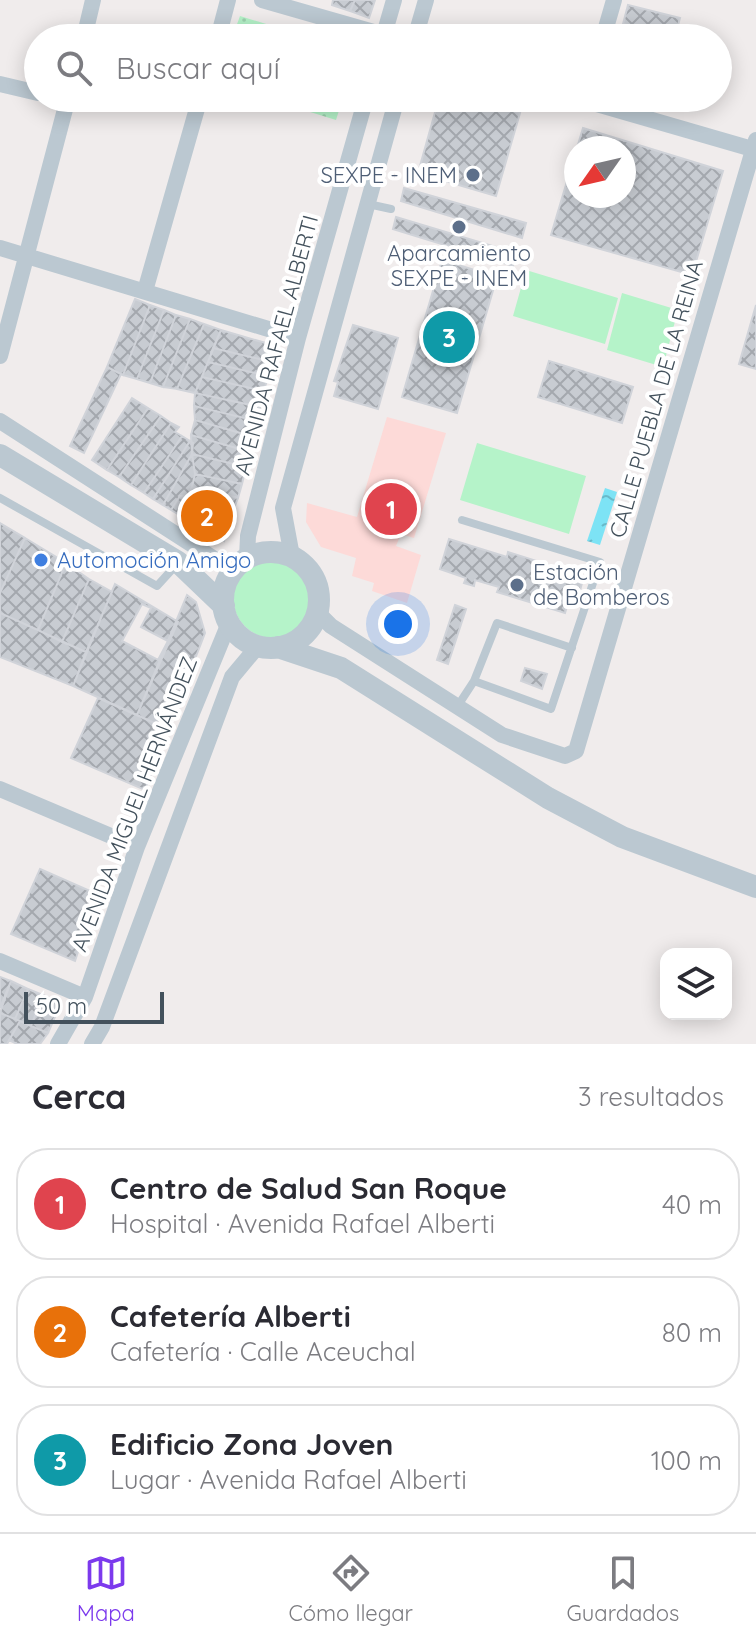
<!DOCTYPE html>
<html lang="es">
<meta charset="utf-8">
<style>
body{margin:0;font-family:Quicksand,sans-serif;background:#f7f7f7;color:#2b2b33}
.controls{position:absolute;right:24px;bottom:24px;display:grid;overflow:hidden;border-radius:16px;box-shadow:0 4px 20px #0003}
.controls button{width:72px;height:72px;display:grid;place-items:center;padding:0;border:0;border-bottom:2px solid #e1e1e2;background:#fff;color:#2b2b33;font:40px sans-serif}
.compass{position:absolute;left:564px;top:136px;width:72px;height:72px;border-radius:50%;background:#fff;box-shadow:0 4px 20px #0003;rotate:236deg}
.scale{position:absolute;left:24px;bottom:20px;width:140px;box-sizing:border-box;padding-left:8px;border:4px solid #43515c;border-top:0;font-size:22px;line-height:28px;white-space:nowrap;color:#43515c;-webkit-text-stroke:6px #fff;paint-order:stroke}
.you{position:absolute;left:398px;top:624px;width:28px;height:28px;margin:-20px;border:6px solid #fff;border-radius:50%;background:#1a73e8;box-shadow:0 0 0 12px #1a73e833}
.badge{display:grid;place-items:center;width:52px;height:52px;border-radius:50%;background:#7c3aed;color:#fff;font-size:26px;font-weight:700}
.pin{position:absolute;translate:-50% -50%;border:4px solid #fff;box-shadow:0 2px 8px #0006}
.list{margin:0;padding:0;list-style:none}
h2{display:flex;justify-content:space-between;align-items:center;height:104px;margin:0;padding:0 32px;font-size:34px}
h2 small{font-size:26px;font-weight:400;color:#7c7c81}
.list li{display:grid;grid-template-columns:52px 1fr auto;gap:24px;align-items:center;box-sizing:border-box;height:112px;margin:0 16px 16px;padding:0 16px;border:2px solid #e1e1e2;border-radius:32px}
.list b{display:block;font-size:30px;white-space:nowrap}
.list p{margin:0;font-size:26px;white-space:nowrap;color:#7c7c81}
.list em{font-size:26px;font-style:normal;color:#7c7c81}
.icon{flex:none;width:44px;height:44px;fill:none;stroke:currentColor;stroke-width:2;stroke-linecap:round;stroke-linejoin:round}
.map{position:relative;flex:none;width:756px;height:1044px;overflow:hidden}
.search{position:absolute;background:#fff;box-shadow:0 4px 20px #0003;left:24px;right:24px;top:24px;height:88px;display:flex;align-items:center;gap:20px;box-sizing:border-box;padding:0 28px;border-radius:44px;color:#7c7c81;font-size:30px}
.sheet{height:488px;background:#fff}
nav{display:flex;justify-content:space-around;align-items:center;box-sizing:border-box;height:112px;border-top:2px solid #e1e1e2;background:#fff;font-size:22px;color:#7c7c81}
nav a{display:grid;justify-items:center;gap:4px}
nav .on{color:#7c3aed}
.map>svg:first-child{display:block}
.medical{fill:#fddad8}
.green{fill:#b5f3c9}
.park{fill:url(#park-dots)}
.water{fill:url(#water-ripples)}
.building{fill:url(#building-cross-hatch);stroke:#d0d3d9;stroke-width:2;fill-rule:evenodd}
.lines{fill:none;stroke-linecap:round;stroke-linejoin:round}
.service{stroke:#bbc8d1;stroke-width:8}
.minor{stroke:#bbc8d1;stroke-width:16}
.tertiary{stroke:#bbc8d1;stroke-width:22}
.service-dot{fill:#5c6f8a;stroke:#fff;stroke-width:3}
.shop-dot{fill:#3f7fe0;stroke:#fff;stroke-width:3}
.labels{text-anchor:middle;dominant-baseline:central;stroke-width:8;stroke-linejoin:round;paint-order:stroke}
.service-label{font-size:22px;fill:#4e5e75;stroke:#fff;text-anchor:end}
.street-label{font-size:22px;fill:#43515c;stroke:#fff}
.shop-label{font-size:22px;fill:#366cbe;stroke:#fff;text-anchor:start}
</style>
<div class="map">
<svg width="756" height="1044" viewBox="0 0 756 1044">
<defs>
<pattern id="park-dots" width="8" height="8" patternUnits="userSpaceOnUse" patternTransform="scale(2)"><rect width="8" height="8" fill="#b5f3c9"/><path d="M2 2h.1M6 6h.1" fill="none" stroke="#9dd2af" stroke-width="1.8" stroke-linecap="round"/></pattern>
<pattern id="water-ripples" width="26" height="14" patternUnits="userSpaceOnUse" patternTransform="scale(2)"><rect width="26" height="14" fill="#7de3f5"/><path d="M2 4q2-2 4 0t4 0M15 11q2-2 4 0t4 0" fill="none" stroke="#68baca"/></pattern>
<pattern id="building-cross-hatch" width="8" height="8" patternUnits="userSpaceOnUse" patternTransform="scale(2)"><rect width="8" height="8" fill="#c8ccd2"/><path d="M0 0l8 8M0 8l8-8" fill="none" stroke="#a4a8ae"/></pattern>
</defs>
<rect width="100%" height="100%" fill="#f0ecec"/>
<path class="medical" d="M387,417L446,433L414,538L401,534L396,546L421,555L407,603L372,591L374,583L352,576L356,558L321,547L306,522L307,503L357,517Z"/>
<path class="green" d="M526,270L618,298L605,344L513,316Z
M622,293L678,310L663,367L607,350Z
M477,443L586,476L569,534L460,500Z
M233 598a40 40 0 1 1 80 0a40 40 0 1 1-80 0Z"/>
<path class="park" d="M240,16L312,38H232Z
M265,98H343L336,120Z"/>
<path class="water" d="M605,488L617,492L600,545L587,541Z"/>
<path class="building" d="M333,0H355L350,11L332,5Z
M355,0H375L369,18L350,11Z
M628,5L680,18L675,37L623,24Z
M623,24L675,37L674,38H619Z
M439,98H467L520,113L496,196L418,173Z
M583,128L723,171L692,275L551,235L576,151V196H624V148H577Z
M404,188L526,223L522,238L401,201Z
M396,217L516,253L513,266L393,229Z
M442,260L497,277L457,413L402,397Z
M135,299L150,305L123,375L107,367Z
M150,305L164,310L137,379L123,375Z
M756,305V369L739,364Z
M164,310L176,315L150,383L137,379Z
M176,315L190,319L163,387L150,383Z
M190,319L204,324L177,389L163,387Z
M204,324L221,330L208,362L195,393L177,389Z
M353,325L398,338L378,409L334,396L338,382L334,381Z
M221,330L276,346L272,362L213,348Z
M213,348L272,362L268,376L208,362Z
M549,361L633,387L622,423L538,397Z
M208,362L268,376L264,391L202,377Z
M107,367L121,374L84,453L70,446Z
M202,377L264,391L260,407L195,393Z
M195,393L260,407L257,421L194,406Z
M132,398L148,408L107,470L92,460Z
M194,406L257,421L254,437L195,420Z
M148,408L161,416L119,477L107,470Z
M161,416L171,423L131,485L119,477Z
M195,420L254,437L250,452L191,435Z
M171,423L179,427L175,432L182,436L144,493L131,485Z
M191,435L250,452L246,467L192,454Z
M182,436L190,441L153,499L144,493Z
M190,441L193,443L192,454L163,505L153,499Z
M192,454L195,474L192,487L187,498L180,496L171,510L163,505Z
M192,454L246,467L242,484L195,474Z
M195,474L242,484L238,498L192,487Z
M192,487L238,498L234,508L194,495L187,498Z
M194,495L234,508L224,541L171,510L180,496Z
M0,523L25,538L0,593Z
M25,538L66,563L38,630L0,613V593Z
M449,539L507,557L508,552L578,574L575,581L582,583L576,606L568,603L565,613L497,592L499,587L475,580L474,586L464,583L466,578L440,569Z
M66,563L89,579L62,642L38,630Z
M89,579L112,592L86,652L62,642Z
M115,584L178,622L137,715L73,686ZM142,604L151,608L141,627L168,641L158,660L122,641Z
M187,595L196,602L205,633L168,729L137,715Z
M455,605L466,609L448,664L437,660Z
M0,613L86,652L73,686L0,657Z
M525,668L547,674L542,689L521,681Z
M98,698L168,729L145,790L71,758Z
M40,869L97,894L75,961L11,934Z
M0,977L11,981L0,1008Z
M11,981L28,989L15,1019L0,1013Z
M28,989L43,995L31,1026L15,1019Z
M43,995L61,1003L48,1033L31,1026Z
M0,1013L20,1021L7,1044H0Z
M20,1021L31,1026L48,1033L40,1044H17L9,1040Z"/>
<g class="lines">
<path class="service" d="M368,204L391,209
M0,498L157,586L178,563
M474,681L497,623L572,648
M457,707L474,681L551,709L600,562L462,520"/>
<path class="minor" d="M262,0L384,35
M84,38L93,0
M218,38L228,0
M383,38L394,0
M415,38L426,0
M603,38L614,0
M0,84L38,93
M576,98L756,150
M0,248L298,338
M145,291L200,98
M0,356L68,98
M0,421L219,562L237,565
M292,556L283,508L397,98
M247,558L248,536L298,338L366,98
M317,612L331,626L502,735L565,756L576,751L756,140
M0,789L137,847
M0,961L85,997
M58,1044L85,997L137,847L229,623
M92,1044L102,1027L232,677L258,646"/>
<path class="tertiary" d="M0,455L178,562L224,606
M223 600a48 48 0 1 1 96 0a48 48 0 1 1-96 0Z
M278,647L341,668L548,798L622,837L756,887"/>
</g>
<g class="service-dot">
<circle cx="473" cy="175" r="8"/>
<circle cx="459" cy="227" r="8"/>
<circle cx="517" cy="585" r="8"/>
</g>
<circle class="shop-dot" cx="41" cy="560" r="8"/>
<g class="labels">
<g class="service-label">
<text x="457" y="175">SEXPE - INEM</text>
<text x="459" y="253" text-anchor="middle">Aparcamiento<tspan x="459" dy="25">SEXPE - INEM</tspan></text>
<text x="533" y="572" text-anchor="start">Estación<tspan x="533" dy="25">de Bomberos</tspan></text>
</g>
<g class="street-label">
<text transform="translate(276 345) rotate(-75)">AVENIDA RAFAEL ALBERTI</text>
<text transform="translate(656 399) rotate(-74)">CALLE PUEBLA DE LA REINA</text>
<text transform="translate(134 804) rotate(-69)">AVENIDA MIGUEL HERNÁNDEZ</text>
</g>
<g class="shop-label">
<text x="57" y="560">Automoción Amigo</text>
</g>
</g>
</svg>
<div class="controls">
<button><svg class="icon" aria-label="layers" viewBox="0 0 24 24"><path d="M12 4l9 5-9 5-9-5zM3 14l9 5 9-5"/></svg></button>
</div>
<svg class="compass" viewBox="-18 -18 36 36"><path d="M0-13l5 13h-10z" fill="#e53935"/><path d="M0 13l5-13h-10z" fill="#7c7c81"/></svg>
<div class="scale">50 m</div>
<div class="you"></div>
<div class="pin badge" style="left:391px;top:509px;background:#e0444e">1</div>
<div class="pin badge" style="left:207px;top:516px;background:#e8710a">2</div>
<div class="pin badge" style="left:449px;top:337px;background:#0f9aa8">3</div>
<div class="search"><svg class="icon" aria-label="search" viewBox="0 0 24 24"><circle cx="10" cy="10" r="6"/><path d="M15 15l6 6"/></svg>Buscar aquí</div>
</div>
<section class="sheet">
<h2>Cerca<small>3 resultados</small></h2>
<ul class="list">
<li><span class="badge" style="background:#e0444e">1</span><div><b>Centro de Salud San Roque</b><p>Hospital · Avenida Rafael Alberti</p></div><em>40 m</em></li>
<li><span class="badge" style="background:#e8710a">2</span><div><b>Cafetería Alberti</b><p>Cafetería · Calle Aceuchal</p></div><em>80 m</em></li>
<li><span class="badge" style="background:#0f9aa8">3</span><div><b>Edificio Zona Joven</b><p>Lugar · Avenida Rafael Alberti</p></div><em>100 m</em></li>
</ul>
</section>
<nav>
<a class="on"><svg class="icon" aria-label="map" viewBox="0 0 24 24"><path d="M3 6l6-2 6 2 6-2v14l-6 2-6-2-6 2zM9 4v14M15 6v14"/></svg>Mapa</a>
<a><svg class="icon" aria-label="directions" viewBox="0 0 24 24"><path d="M12 3l9 9-9 9-9-9zM9 14v-3h6M13 9l2 2-2 2"/></svg>Cómo llegar</a>
<a><svg class="icon" aria-label="saved" viewBox="0 0 24 24"><path d="M7 4h10v16l-5-4-5 4z"/></svg>Guardados</a>
</nav>
